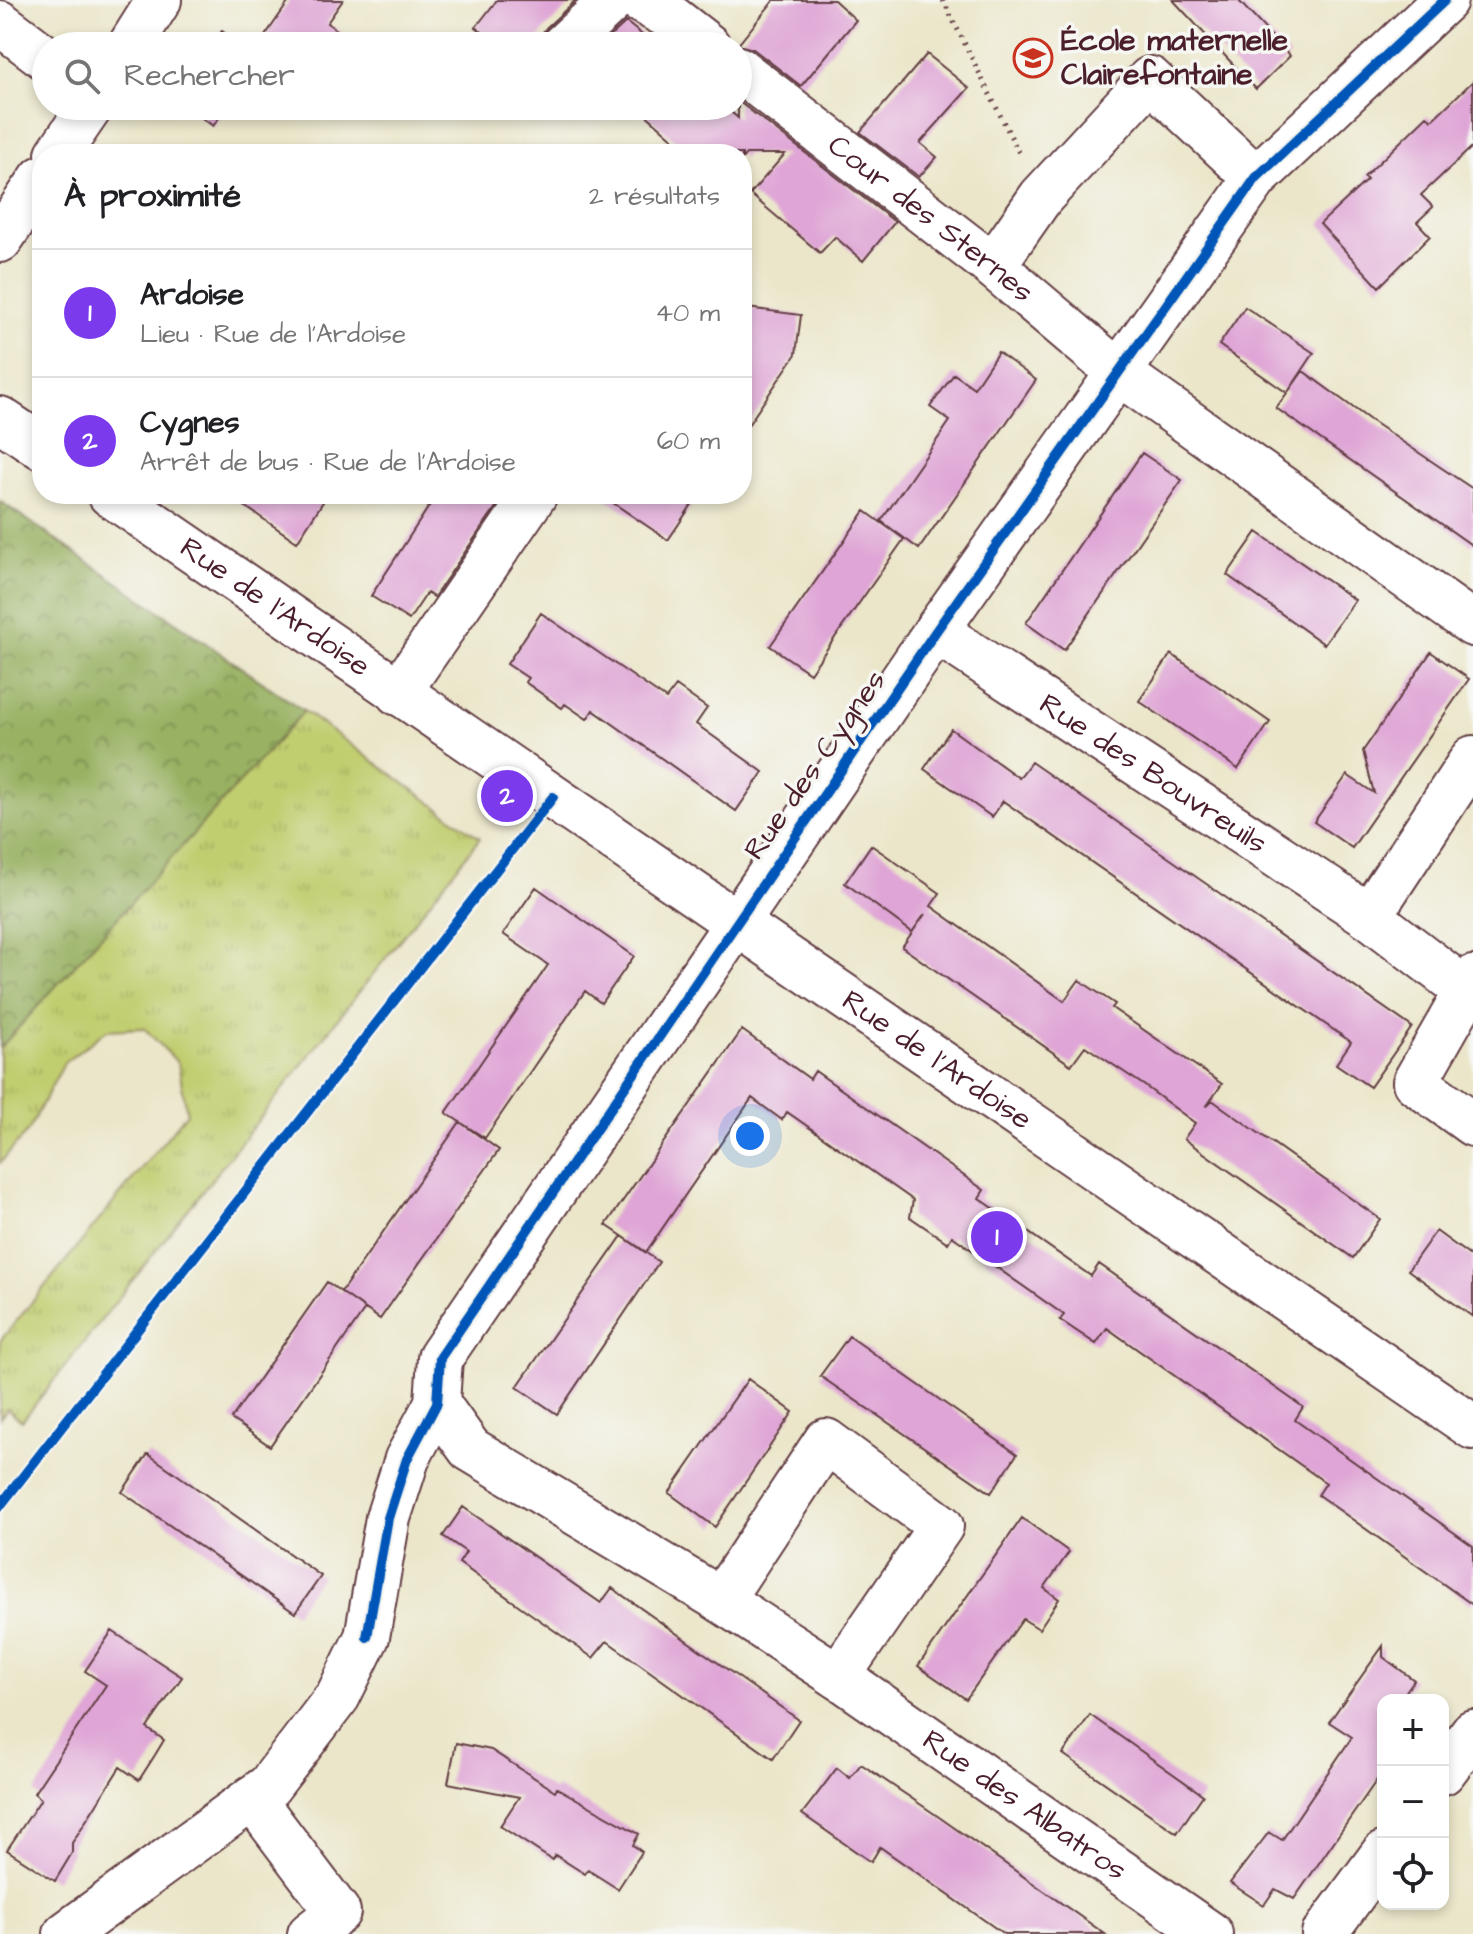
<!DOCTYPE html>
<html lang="fr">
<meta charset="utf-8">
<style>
body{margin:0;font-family:"Architects Daughter",sans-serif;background:#f2f2f2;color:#202124}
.controls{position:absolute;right:24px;bottom:24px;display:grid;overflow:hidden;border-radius:16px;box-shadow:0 4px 12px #0003}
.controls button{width:72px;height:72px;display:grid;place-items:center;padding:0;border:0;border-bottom:2px solid #e0e0e0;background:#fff;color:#202124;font:40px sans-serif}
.you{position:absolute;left:750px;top:1136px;width:28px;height:28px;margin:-20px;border:6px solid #fff;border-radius:50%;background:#1a73e8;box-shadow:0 0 0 12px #1a73e833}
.badge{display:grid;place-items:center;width:52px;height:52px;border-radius:50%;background:#7c3aed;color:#fff;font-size:26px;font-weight:700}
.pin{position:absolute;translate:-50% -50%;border:4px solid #fff;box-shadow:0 2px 8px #0006}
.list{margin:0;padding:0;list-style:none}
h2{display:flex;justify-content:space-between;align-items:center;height:104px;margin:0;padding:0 32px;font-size:34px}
h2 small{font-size:26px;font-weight:400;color:#757577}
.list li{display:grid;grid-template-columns:52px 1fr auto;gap:24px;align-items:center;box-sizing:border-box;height:128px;padding:0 32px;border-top:2px solid #e0e0e0}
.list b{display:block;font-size:30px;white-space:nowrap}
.list p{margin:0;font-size:26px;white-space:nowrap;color:#757577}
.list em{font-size:26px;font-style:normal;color:#757577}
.icon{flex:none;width:44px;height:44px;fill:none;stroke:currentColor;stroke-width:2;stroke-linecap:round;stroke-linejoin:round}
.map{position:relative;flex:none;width:1473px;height:1934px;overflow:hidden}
.search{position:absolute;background:#fff;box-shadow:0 4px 12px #0003;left:32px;top:32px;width:720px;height:88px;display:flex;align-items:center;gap:20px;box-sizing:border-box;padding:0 28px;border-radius:44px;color:#757577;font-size:30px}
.panel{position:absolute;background:#fff;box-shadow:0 4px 12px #0003;left:32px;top:144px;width:720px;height:360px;border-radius:32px}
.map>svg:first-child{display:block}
.grass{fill:url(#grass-tufts);stroke:#86764e;stroke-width:2}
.forest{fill:url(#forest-crowns);stroke:#716846;stroke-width:2}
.building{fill:#dfa5d6}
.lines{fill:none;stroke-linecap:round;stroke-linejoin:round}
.minor-casing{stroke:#623d43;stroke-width:48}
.path{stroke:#623d43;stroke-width:5;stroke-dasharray:2 6;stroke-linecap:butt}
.minor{stroke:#fff;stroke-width:44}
.cycleway-casing{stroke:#f6f6f2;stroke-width:15}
.cycleway{stroke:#0057b8;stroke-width:10}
.labels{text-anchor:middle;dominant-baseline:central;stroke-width:7;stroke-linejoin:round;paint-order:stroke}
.poi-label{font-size:30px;font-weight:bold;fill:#4a1f2b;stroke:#f6f6f2;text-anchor:start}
.street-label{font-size:30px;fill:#4a1f2b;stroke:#f6f6f2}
</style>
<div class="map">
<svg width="1473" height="1934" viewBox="0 0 1473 1934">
<defs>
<pattern id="grass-tufts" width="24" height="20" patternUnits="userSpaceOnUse" patternTransform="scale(2)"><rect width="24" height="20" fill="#c1ce70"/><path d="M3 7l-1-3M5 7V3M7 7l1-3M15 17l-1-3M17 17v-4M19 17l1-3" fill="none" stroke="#a7b061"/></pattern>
<pattern id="forest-crowns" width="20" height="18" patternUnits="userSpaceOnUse" patternTransform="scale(2)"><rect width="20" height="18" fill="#98b162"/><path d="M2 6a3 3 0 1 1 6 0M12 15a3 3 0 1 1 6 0" fill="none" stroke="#7e8f51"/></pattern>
</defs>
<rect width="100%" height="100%" fill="#f6f6f2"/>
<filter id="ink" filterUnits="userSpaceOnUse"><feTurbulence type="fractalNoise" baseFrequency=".0125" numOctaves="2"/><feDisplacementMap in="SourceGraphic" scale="16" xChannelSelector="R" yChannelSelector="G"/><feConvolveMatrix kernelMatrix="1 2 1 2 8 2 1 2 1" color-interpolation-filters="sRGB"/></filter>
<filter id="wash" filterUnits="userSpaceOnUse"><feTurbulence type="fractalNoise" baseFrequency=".006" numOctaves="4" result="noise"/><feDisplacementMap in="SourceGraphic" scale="32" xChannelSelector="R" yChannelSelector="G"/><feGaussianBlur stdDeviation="1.8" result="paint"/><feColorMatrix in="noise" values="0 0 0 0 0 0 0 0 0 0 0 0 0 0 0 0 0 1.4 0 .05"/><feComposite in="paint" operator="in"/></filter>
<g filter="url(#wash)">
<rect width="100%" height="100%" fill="#ebe6c9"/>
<path class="grass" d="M304,711L480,838L22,1421L7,1409L0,1418V1341L187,1113L178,1063L144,1028L107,1030L64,1063L28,1131L0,1163V1048Z"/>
<path class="forest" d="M0,501L304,711L0,1048Z"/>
<g id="blocks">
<path class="building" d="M290,0H343L327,23L360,46H258Z
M497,0H576L546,28L539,38V46H500L476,27Z
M774,0H834L856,20L801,86L753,49L738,45Z
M1173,0H1238L1290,56L1256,89Z
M626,22L656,46H600Z
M222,31L243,46H211Z
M927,54L969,88L920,143L937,157L919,177L860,132Z
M1473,81V146L1421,195L1433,207L1417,222L1430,236L1379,287L1320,224L1367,180L1364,177L1427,116L1432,120Z
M738,101L895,222L863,261L835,237L820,253L750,194L785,154H746L742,159V154H691L636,106H724L738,118Z
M186,106H227L213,126Z
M1245,307L1314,353L1288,392L1303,371L1370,420L1473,489V546L1276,408L1287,393L1219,345Z
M747,308L801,315L796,354L742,434V345Z
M998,352L1036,380L919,549L881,521L950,421L930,407L954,374L974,388Z
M1142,453L1182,480L1064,650L1026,623Z
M227,494H328L297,542Z
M437,494H505L434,597L427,593L409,620L371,596Z
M600,494H699L668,540Z
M865,511L904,539L810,673L770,646Z
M1257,532L1355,600L1324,644L1227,575Z
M541,613L666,699L676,686L707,708L696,724L763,772L736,811L593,710L587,719L565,704L562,708L525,682L528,678L507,664Z
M1431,652L1469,679L1352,848L1314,822L1347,775L1374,793L1363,751Z
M1171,654L1270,722L1238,769L1139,701Z
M951,729L1019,778L1031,762L1412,1027L1370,1087L1336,1064L1351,1042L1003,801L992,817L924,769Z
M871,845L940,893L931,906L1064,1001L1079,980L1115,1004L1112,1008L1222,1084L1206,1107L1212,1100L1380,1219L1353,1258L1184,1139L1195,1123L1145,1086L1085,1046L1071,1065L902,947L925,914L912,932L845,883Z
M536,887L634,956L601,1003L585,991L485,1138L446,1113L548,965L503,934Z
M742,1030L810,1079L815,1071L984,1190L979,1198L1091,1276L1099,1264L1303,1407L1295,1420L1473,1546V1605L1318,1495L1326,1483L1107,1328L1096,1344L1060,1320L1064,1315L952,1236L948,1243L910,1217L913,1200L787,1112L782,1120L752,1098L646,1252L606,1225Z
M460,1122L499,1150L380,1319L341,1292Z
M1436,1231L1473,1258V1317L1408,1270Z
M622,1236L659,1262L557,1414L517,1387Z
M327,1282L365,1309L270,1446L231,1419Z
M849,1336L1017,1454L991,1493L820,1376Z
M748,1379L793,1412L715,1527L669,1493Z
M148,1454L321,1576L295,1613L122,1492Z
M463,1507L601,1603L612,1588L799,1720L773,1759L607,1641L593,1658L459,1563L466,1552L443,1536Z
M1022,1518L1069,1552L1044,1588L1059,1599L1039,1629L1023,1619L966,1699L918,1666Z
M112,1631L182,1677L147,1728L164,1740L155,1755L139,1780L120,1767L72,1843V1853L55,1881L7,1850L41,1799L34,1793L106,1685L85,1671Z
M1383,1646V1657L1414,1680L1400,1700H1383V1771L1294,1899L1275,1889L1264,1905L1230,1883L1269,1832L1282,1840L1352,1737L1329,1722Z
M1090,1715L1203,1795L1177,1833L1063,1754Z
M456,1743L491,1750L555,1791L557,1788L639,1834L633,1845L642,1852L618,1889L588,1870L585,1874L555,1855L552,1860L500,1826L519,1797L448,1783Z
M861,1764L939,1817L1105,1934H1004L880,1847L871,1862L802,1814L837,1768L850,1778Z"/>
</g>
</g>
<g filter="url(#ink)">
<use href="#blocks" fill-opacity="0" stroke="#623d43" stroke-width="2"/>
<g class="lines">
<g class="minor-casing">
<g id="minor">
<path d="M639,0L672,18L708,46"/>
<path d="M0,23L46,58"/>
<path d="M130,46L159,0"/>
<path d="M563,46L613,0"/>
<path id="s1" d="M738,69L993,266L1119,373L1473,624"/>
<path d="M58,154L91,106"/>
<path d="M0,240L42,178"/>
<path d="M993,266L1041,197L1150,79L1256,178"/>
<path d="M0,419L42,447"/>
<path id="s2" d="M110,494L1473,1427"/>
<path id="s3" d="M936,631L1369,916L1467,991L1473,978"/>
<path d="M398,693L535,494"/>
<path d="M1369,916L1473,758"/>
<path d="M1467,991L1415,1082L1473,1124"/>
<path id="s4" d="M437,1403L470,1449L721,1600L838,1676L1210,1934"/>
<path d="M721,1600L826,1441L941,1526L838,1676"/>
<path d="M1443,1772L1473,1732"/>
<path d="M252,1798L338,1912L310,1934"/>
<path d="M66,1934L269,1786L338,1696L367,1637L388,1518L407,1459L437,1403L440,1358L936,631L1256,178L1445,0"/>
<path d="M1324,1934L1383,1854"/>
</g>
</g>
<path class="path" d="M943,0L1021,157"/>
<use href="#minor" class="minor"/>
<g class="cycleway-casing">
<path id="cycleway" d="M0,1506L553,797
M367,1637L388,1518L407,1459L437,1403L440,1358L936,631L1256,178L1445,0"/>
</g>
<use href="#cycleway" class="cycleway"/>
</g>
</g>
<defs>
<g id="school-ring" transform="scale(2)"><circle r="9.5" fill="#f6f6f2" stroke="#c8321e" stroke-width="1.5"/><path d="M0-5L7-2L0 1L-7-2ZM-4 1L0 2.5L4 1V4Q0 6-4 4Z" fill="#c8321e"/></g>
</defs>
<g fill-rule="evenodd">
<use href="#school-ring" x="1033" y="58"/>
</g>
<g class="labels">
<g class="poi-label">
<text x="1061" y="41">École maternelle<tspan x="1061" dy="34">Clairefontaine</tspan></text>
</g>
<g class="street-label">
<text stroke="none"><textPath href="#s1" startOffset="244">Cour des Sternes</textPath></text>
<text stroke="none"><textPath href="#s2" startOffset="200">Rue de l'Ardoise</textPath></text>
<text transform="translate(815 765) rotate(-55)">Rue des Cygnes</text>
<text stroke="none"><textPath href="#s3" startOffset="260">Rue des Bouvreuils</textPath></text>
<text stroke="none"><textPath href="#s2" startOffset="1002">Rue de l'Ardoise</textPath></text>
<text stroke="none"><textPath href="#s4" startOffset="716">Rue des Albatros</textPath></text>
</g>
</g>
</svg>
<div class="controls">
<button>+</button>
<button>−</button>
<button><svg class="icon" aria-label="locate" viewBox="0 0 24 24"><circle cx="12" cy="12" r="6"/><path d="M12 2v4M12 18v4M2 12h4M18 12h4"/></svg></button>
</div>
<div class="you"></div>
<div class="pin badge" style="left:997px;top:1237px">1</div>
<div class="pin badge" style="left:507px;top:796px">2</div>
<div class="search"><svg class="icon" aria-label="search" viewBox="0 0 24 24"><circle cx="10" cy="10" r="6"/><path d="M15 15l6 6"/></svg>Rechercher</div>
<section class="panel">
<h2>À proximité<small>2 résultats</small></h2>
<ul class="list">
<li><span class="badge">1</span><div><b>Ardoise</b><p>Lieu · Rue de l'Ardoise</p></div><em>40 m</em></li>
<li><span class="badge">2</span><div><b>Cygnes</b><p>Arrêt de bus · Rue de l'Ardoise</p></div><em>60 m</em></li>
</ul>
</section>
</div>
